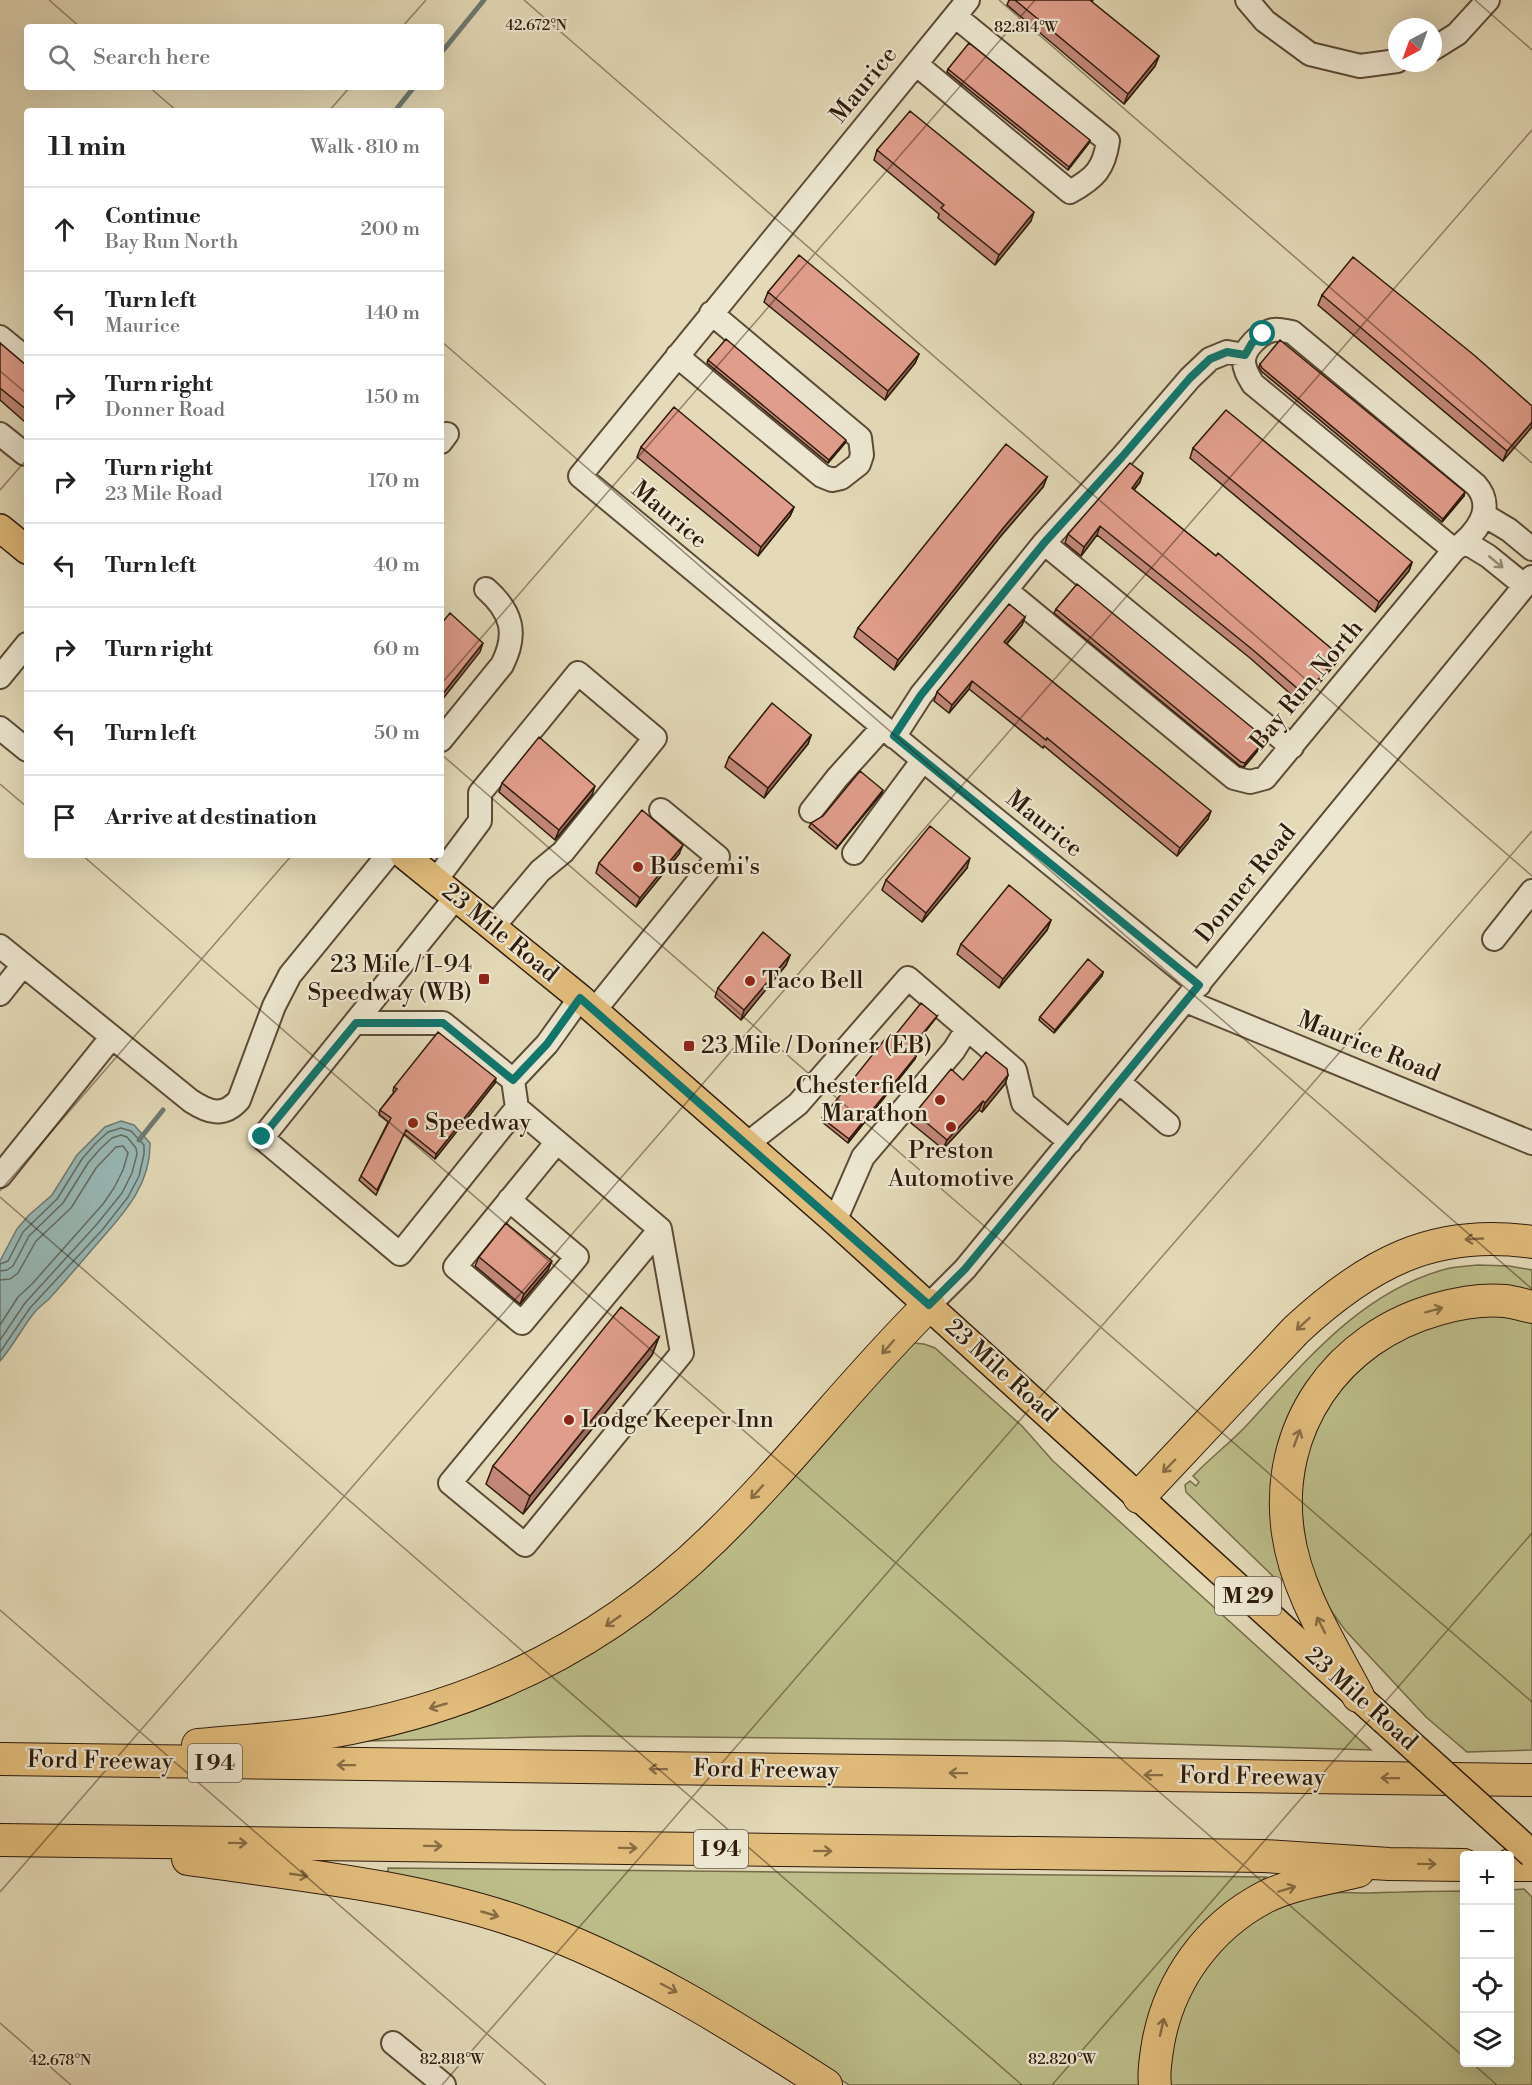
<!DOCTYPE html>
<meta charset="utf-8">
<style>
body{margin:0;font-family:"Libre Bodoni",serif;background:#f2f2f2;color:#222}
.controls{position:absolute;right:18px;bottom:18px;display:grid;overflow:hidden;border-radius:6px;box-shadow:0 6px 24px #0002}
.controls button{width:54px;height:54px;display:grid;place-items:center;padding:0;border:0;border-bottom:2px solid #e0e0e0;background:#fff;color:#222;font:30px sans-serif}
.compass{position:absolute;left:1388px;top:18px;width:54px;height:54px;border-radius:50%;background:#fff;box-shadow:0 6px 24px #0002;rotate:221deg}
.stop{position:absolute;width:18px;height:18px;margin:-14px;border:4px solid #0f766e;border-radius:50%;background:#fff}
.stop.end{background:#0f766e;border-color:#fff;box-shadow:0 2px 6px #0008}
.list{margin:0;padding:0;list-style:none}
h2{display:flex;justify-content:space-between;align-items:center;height:78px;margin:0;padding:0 24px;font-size:26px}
h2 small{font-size:20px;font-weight:400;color:#767676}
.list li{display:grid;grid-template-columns:39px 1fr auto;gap:18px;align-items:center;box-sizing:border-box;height:84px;padding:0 24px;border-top:2px solid #e0e0e0}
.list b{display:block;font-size:22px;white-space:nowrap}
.list p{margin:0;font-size:20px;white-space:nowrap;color:#767676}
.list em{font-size:20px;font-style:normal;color:#767676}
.icon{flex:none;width:33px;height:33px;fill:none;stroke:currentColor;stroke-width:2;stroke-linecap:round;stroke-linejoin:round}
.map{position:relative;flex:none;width:1532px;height:2085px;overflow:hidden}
.search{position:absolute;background:#fff;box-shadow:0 6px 24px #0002;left:24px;top:24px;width:420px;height:66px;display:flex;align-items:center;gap:15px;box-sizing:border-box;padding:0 21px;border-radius:6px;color:#767676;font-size:22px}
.panel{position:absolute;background:#fff;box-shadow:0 6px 24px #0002;left:24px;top:108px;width:420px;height:750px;border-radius:6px}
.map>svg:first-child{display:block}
.green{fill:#bcbd89;stroke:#756c4a;stroke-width:1.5}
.water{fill:#98b9b7;stroke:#6e7a73;stroke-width:1.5}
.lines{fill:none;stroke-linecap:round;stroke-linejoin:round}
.shore{stroke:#636a62;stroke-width:1.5}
.stream{stroke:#6e7a73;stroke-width:5}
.minor-casing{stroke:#5c4b37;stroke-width:26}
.major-casing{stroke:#2e1b0c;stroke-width:30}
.highway-casing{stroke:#2e1b0c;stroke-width:34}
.minor{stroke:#ede7d1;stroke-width:22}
.major{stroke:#e2bd7c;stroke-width:27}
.highway{stroke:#e2bd7c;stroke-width:32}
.major-bridge-casing{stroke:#2e1b0c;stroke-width:30;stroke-linecap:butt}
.major-bridge{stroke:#e2bd7c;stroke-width:27}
.wall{fill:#c18778;stroke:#2e1b0c;stroke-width:1.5}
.shaded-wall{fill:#9d6e61;stroke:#2e1b0c;stroke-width:1.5}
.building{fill:#e09d8b;stroke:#2e1b0c;stroke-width:1.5}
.oneway{stroke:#978b78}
.oneway2{stroke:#886c44}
.route{stroke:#0f766e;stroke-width:8}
.ticks{fill:none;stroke:#2e1b0c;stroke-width:1.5;stroke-opacity:0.45}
.poi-dot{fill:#8f2418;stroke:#ede7d1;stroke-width:2}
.labels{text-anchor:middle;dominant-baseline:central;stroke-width:4.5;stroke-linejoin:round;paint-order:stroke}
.shield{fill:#ede7d1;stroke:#675847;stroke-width:1.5}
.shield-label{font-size:22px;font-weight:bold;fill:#2e1b0c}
.street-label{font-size:24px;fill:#2e1b0c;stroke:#ede7d1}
.poi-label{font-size:24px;fill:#2e1b0c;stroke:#ede7d1;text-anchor:start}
.ticks-label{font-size:15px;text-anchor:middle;fill:#2e1b0c;stroke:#ede7d1;stroke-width:4.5;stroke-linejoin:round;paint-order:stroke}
</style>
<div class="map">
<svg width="1532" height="2085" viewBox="0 0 1532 2085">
<rect width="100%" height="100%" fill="#e4dab8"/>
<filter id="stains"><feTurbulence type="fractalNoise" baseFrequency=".00333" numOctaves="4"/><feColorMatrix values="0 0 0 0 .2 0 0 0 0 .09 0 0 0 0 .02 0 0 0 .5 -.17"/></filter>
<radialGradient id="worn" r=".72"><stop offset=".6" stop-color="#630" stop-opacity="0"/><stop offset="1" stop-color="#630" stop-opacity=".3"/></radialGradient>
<path class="green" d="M1478,1265L1509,1266L1532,1270V1297L1506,1293L1322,1373L1281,1584L1186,1492L1185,1485L1190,1481L1196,1486L1199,1482L1193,1476C1210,1458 1229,1444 1246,1426C1304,1363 1360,1292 1446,1269C1456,1266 1468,1266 1478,1265Z
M1473,1315H1500L1532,1321V1750L1467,1752L1426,1717L1345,1630L1327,1605L1308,1556L1300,1502L1308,1451L1316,1428L1338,1389L1375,1353L1421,1328Z
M913,1343L924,1344L935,1348L1022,1426L1053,1461L1371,1750L1062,1741L586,1736L366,1741L395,1734L541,1677Z
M388,1868L1266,1877L1201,1927L1182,1949L1168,1972L1140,2085H849L742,2016L388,1874Z
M1524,1889L1532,1897V2085H1169C1170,2061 1173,2035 1181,2013C1203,1952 1259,1904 1322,1894C1337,1891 1353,1893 1368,1893C1400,1892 1432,1891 1464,1891V2062H1510V1890Z"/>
<path class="water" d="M121,1121L134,1125L150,1143C151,1189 118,1219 90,1252C76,1268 62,1285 48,1300C43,1304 38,1308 34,1313C22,1328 13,1346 0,1361V1261L17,1229L29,1215L52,1195L77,1155L105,1127Z"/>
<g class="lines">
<path class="shore" d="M0,1264L8,1261L23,1232L57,1199L82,1159L95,1144L108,1132L121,1128L131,1131L144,1145V1154L139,1176L128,1197L103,1229L30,1308L0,1352
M0,1271L7,1270L13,1266L29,1236L63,1203L88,1163L100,1149L112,1138L121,1135L127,1137L136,1148L137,1154L132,1173L122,1193L97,1224L25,1303L0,1340
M0,1280L10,1279L18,1273L36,1241L71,1208L96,1168L116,1147L123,1146L128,1153L123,1170L114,1188L103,1204L32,1284L18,1297L0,1325"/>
<path class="stream" d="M441,53L484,0
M395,111L414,87
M139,1140L163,1110"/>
<g class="minor-casing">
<path id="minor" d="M968,0L580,476L923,760L1199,985
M1247,0L1265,21L1310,54L1360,66L1397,61
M1433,49L1457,34L1488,0
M916,64L1070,192C1095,178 1104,169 1108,141L955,16
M0,337L27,359
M677,356L822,476L832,480L841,478L859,464L862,455L860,438L711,313
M0,434L25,454L27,451
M441,442L447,434
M1484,515L1509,530L1532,549
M1465,542L1488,556L1525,586
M1044,543L1292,747
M1007,591L1234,778L1250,782L1265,778L1454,550C1475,535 1497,509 1476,485L1292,332C1286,331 1279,329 1273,330C1260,333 1244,348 1244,361C1244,370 1249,377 1253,384L1454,550
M0,677L27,644
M0,728L27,750
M894,737L921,695L1044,543L1122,457L1190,378L1210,359L1227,352L1245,355
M441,740L502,665C518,634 512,612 486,589
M811,811L837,778L883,727
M854,853L923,760
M436,880L480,821V793L578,673L655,738L563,852L540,871L493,927
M456,897L262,1138L400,1254L517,1108L513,1080L547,1044L580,998
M1494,939L1532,891
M0,946L191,1101C208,1112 223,1118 239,1100L274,1006L290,975L388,855
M0,994L23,965
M1186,1001L1532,1143
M594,1011L718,857L661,810
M356,1023H443L513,1080
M1119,1082L1168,1124
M517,1108L660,1229L682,1353L525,1545L450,1483L660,1229
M747,1144L798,1104L908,978L1015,1070L1023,1103L1070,1142
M0,1176L111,1038
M509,1200L577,1257L522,1323L455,1267L557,1142
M835,1221L863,1157L954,1050L967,1029
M929,1305L965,1269L1532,577
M393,2043L444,2085"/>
</g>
<g class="major-casing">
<path id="major" d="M0,528L27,550
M404,855L580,998L835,1221L1384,1720"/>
</g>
<g class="highway-casing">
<path id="highway" d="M1139,1497L1296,1330C1367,1264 1433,1228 1532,1242
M1358,1696C1331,1644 1296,1591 1288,1533C1273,1428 1337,1337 1438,1309C1459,1303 1483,1299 1505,1301C1514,1302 1523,1305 1532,1307
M198,1745C249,1740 301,1738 351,1728C490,1701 613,1637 714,1538C790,1464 854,1379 929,1305
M0,1759L1532,1780
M0,1840L1264,1856L1389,1864L1464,1865
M188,1859C300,1875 415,1886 522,1923C633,1962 728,2022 826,2085
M1510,1865H1532
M1155,2085C1153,2072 1156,2057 1158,2044C1169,1981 1208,1927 1265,1897C1293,1883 1327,1879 1358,1871"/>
</g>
<use href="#minor" class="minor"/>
<use href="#major" class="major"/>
<use href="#highway" class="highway"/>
<g class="major-bridge-casing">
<path id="major-bridge" d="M1384,1720L1532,1854"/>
</g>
<use href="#major-bridge" class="major-bridge"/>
</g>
<path class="wall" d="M1009,0H1093L1092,2L1159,56L1155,66L1124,104L1007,5Z
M948,69L1089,143L1068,170L947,72Z
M877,150L1031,221L995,265L938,218L939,214L874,160Z
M768,292L919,354L915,363L885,400L764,302Z
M1322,295L1532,406L1503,461L1318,305Z
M0,343L27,366V420L25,422L0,400Z
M708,360L845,443L828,463L707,363Z
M1260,364L1464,496L1442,522L1261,371L1259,367Z
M641,447L794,507L790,516L758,556L637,457Z
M1193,448L1412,562L1409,571L1375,612L1190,458Z
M1047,477L1043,487L1000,537L894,670L854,637L858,628Z
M1140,482L1134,490L1339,655L1336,663L1302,704L1250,658L1097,535L1081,556L1065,543L1068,534Z
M1056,609L1266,739L1265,742L1244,767L1240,766L1054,613Z
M1025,617L1022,625L1007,644L1208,819L1177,856L1044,746L1043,748L969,689L949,713L934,701L937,692Z
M811,735L808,744L764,798L725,767L729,757Z
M502,783L592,795L555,840L499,792Z
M882,793L836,849L809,827L811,823Z
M679,854L636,907L596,873L599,863Z
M967,868L922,922L882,890L886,880Z
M1051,920L1047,930L999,988L957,954L961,944Z
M790,955L786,965L741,1020L715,997L718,988Z
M1103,972L1102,976L1054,1033L1039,1020L1040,1017Z
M937,1016L935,1019L910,1051L916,1056L915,1059L848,1143L821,1121L822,1118L893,1038Z
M1008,1075L1005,1084L982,1112L979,1110L943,1149L911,1123L915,1113L963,1080Z
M495,1083L435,1159L404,1134L376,1195L359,1180L388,1122L379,1115L380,1110L394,1092L393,1091L394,1087Z
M479,1257L548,1270L520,1304L475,1266Z
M659,1337L652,1355L523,1514L486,1484L493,1466Z"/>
<path class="shaded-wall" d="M1159,56L1155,66L1124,104L1128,94Z
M1090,140L1089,143L1068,170L1069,167Z
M1034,212L1031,221L995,265L999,255Z
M919,354L915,363L885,400L888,391Z
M1532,422V427L1503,461L1507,451Z
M846,440L845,443L828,463L829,460Z
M1143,473L1140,482L1128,496L1132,488Z
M1047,477L1043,487L1000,537L894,670L898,660L1004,527Z
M1465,492L1464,496L1442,522L1443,519Z
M794,507L790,516L758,556L761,547Z
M1100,526L1097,535L1081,556L1084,547Z
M1412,562L1409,571L1375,612L1379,602Z
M1025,617L1022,625L1001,650L1004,642Z
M483,643L480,652L441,701V696Z
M1339,655L1336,663L1302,704L1305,695Z
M972,681L969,689L949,713L952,705Z
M811,735L808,744L764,798L768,788Z
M1266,739L1265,742L1244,767L1245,763Z
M595,786L592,795L555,840L559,830Z
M883,790L882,793L836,849L838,846Z
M1211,811L1208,819L1177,856L1180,848Z
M683,845L679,854L636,907L640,898Z
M970,858L967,868L922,922L926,913Z
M1051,920L1047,930L999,988L1003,979Z
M790,955L786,965L741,1020L744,1010Z
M1103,972L1102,976L1054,1033L1055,1030Z
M937,1016L935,1019L908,1054L909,1050Z
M916,1056L915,1059L848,1143L849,1139Z
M1008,1075L1005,1084L982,1112L985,1103Z
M496,1078L495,1083L435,1159L436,1154Z
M983,1101L979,1110L943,1149L947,1140Z
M552,1261L548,1270L520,1304L524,1294Z
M659,1337L652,1355L523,1514L530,1496Z"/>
<path class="building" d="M1015,0H1092L1091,1L1159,56L1128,94Z
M969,43L1090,140L1069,167L948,69Z
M910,111L1034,212L999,255L941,208L944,205L877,150Z
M799,255L919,354L888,391L768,292Z
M1353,257L1474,355L1532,406V422L1507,451L1322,295Z
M726,339L846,440L829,460L708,360Z
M1280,340L1465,492L1443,519L1262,368L1260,364Z
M0,343L27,366V410L0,388Z
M674,407L794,507L761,547L641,447Z
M1226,410L1412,562L1379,602L1193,448Z
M1006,444L1047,477L1004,527L898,660L858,628Z
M1130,463L1143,473L1132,488L1216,556L1218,553L1339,655L1305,695L1253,650L1100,526L1084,547L1068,534Z
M1077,584L1266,739L1245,763L1241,762L1056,609Z
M1009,604L1025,617L1004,642L1211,811L1180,848L1047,738L1046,740L972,681L952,705L937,692Z
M450,613L483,643L441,696V624Z
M772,703L811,735L768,788L729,757Z
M539,737L595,786L559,830L502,783Z
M860,771L883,790L838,846L811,823L823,816Z
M642,810L683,845L640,898L599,863Z
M930,826L970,858L926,913L886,880Z
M1009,885L1051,920L1003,979L961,944Z
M763,932L790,955L744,1010L718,988Z
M1088,959L1103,972L1055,1030L1040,1017Z
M921,1003L937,1016L909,1050L916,1056L849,1139L822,1118L889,1034L893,1038Z
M438,1032L496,1078L436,1154L406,1130L377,1190L361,1176L391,1118L380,1110L397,1089L394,1087Z
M986,1052L1007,1069L1008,1075L985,1103L983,1101L947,1140L915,1113L951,1069L963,1080Z
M506,1223L552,1261L524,1294L479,1257Z
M621,1307L659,1337L530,1496L493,1466Z"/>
<defs><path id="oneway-shaft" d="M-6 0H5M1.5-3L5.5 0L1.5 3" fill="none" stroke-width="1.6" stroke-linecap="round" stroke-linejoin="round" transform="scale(1.5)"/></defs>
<use class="oneway" href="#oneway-shaft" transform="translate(1496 562) rotate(40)"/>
<g class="oneway2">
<use href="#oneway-shaft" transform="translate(1474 1239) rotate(177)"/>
<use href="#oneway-shaft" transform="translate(1434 1310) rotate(-15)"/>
<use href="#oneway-shaft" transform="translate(1303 1324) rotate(137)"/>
<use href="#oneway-shaft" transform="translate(888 1347) rotate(131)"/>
<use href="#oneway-shaft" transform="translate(1297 1438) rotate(-70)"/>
<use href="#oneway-shaft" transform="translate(1169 1466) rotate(134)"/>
<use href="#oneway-shaft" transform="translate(757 1492) rotate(132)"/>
<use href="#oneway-shaft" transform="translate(613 1621) rotate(145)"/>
<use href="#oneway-shaft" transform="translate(1321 1625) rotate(-117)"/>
<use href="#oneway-shaft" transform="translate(438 1706) rotate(164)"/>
<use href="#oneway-shaft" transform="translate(346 1765) rotate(-179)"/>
<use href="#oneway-shaft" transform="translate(658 1769) rotate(-179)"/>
<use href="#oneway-shaft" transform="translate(958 1773) rotate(-179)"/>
<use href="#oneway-shaft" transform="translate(1153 1775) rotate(-179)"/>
<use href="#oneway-shaft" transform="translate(1390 1778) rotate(-179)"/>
<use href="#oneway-shaft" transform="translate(238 1843) rotate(1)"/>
<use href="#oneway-shaft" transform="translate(433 1846) rotate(1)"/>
<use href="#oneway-shaft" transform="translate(628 1848) rotate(1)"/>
<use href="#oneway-shaft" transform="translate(823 1851) rotate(1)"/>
<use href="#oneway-shaft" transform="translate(1427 1864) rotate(1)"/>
<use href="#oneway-shaft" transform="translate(299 1875) rotate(8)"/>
<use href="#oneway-shaft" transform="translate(1287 1889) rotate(-17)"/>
<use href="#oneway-shaft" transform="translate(490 1914) rotate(16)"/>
<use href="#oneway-shaft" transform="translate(669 1988) rotate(28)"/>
<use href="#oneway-shaft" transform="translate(1162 2027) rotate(-77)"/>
</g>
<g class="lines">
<path class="route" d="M262,1137L356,1023H443L513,1080L547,1044L580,998L929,1305L965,1269L1199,985L894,736L921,695L1044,543L1122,457L1190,378L1210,359L1227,352L1245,355L1252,343L1263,334"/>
</g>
<path class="ticks" d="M49,0L80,27M524,0L1532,876M999,0L1532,463M1475,0L1532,50M402,27L426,0M149,87L177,111M329,111L350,87M441,341L1532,1289M0,371L27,394M0,490L27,459M441,684L1035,0M441,754L1532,1702M0,784L27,807M82,855L1464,2057M0,1191L292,855M0,1197L1022,2085M0,1610L546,2085M0,1892L1532,130M0,2023L71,2085M1471,2062L1497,2085M442,2085L1532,831M1052,2085L1532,1533"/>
<g class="poi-dot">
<circle cx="638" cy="867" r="6"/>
<rect x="478" y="973" width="12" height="12" rx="3"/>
<circle cx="750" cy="981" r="6"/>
<rect x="683" y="1040" width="12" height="12" rx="3"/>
<circle cx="940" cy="1100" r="6"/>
<circle cx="413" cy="1123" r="6"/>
<circle cx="951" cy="1127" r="6"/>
<circle cx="569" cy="1420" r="6"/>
</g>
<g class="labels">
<g class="shield">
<rect x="1215" y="1577" width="66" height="38" rx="4.5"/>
<rect x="188" y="1744" width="54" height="38" rx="4.5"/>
<rect x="694" y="1830" width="54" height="38" rx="4.5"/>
</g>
<g class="shield-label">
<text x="1248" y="1596">M 29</text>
<text x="215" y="1763">I 94</text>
<text x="721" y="1849">I 94</text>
</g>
<g class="street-label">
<text transform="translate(864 85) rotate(-51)">Maurice</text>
<text transform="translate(669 515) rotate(40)">Maurice</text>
<text transform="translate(1307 685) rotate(-50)">Bay Run North</text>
<text transform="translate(1044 824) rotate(39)">Maurice</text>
<text transform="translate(1246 884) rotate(-51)">Donner Road</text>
<text transform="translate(500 933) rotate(39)">23 Mile Road</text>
<text transform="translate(1369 1047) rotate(22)">Maurice Road</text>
<text transform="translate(1001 1371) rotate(42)">23 Mile Road</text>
<text transform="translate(1361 1699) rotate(42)">23 Mile Road</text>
<text transform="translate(100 1761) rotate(1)">Ford Freeway</text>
<text transform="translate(766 1770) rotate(1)">Ford Freeway</text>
<text transform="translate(1252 1777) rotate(1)">Ford Freeway</text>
</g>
<g class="poi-label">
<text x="650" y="867">Buscemi's</text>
<text x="472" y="965" text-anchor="end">23 Mile / I-94<tspan x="472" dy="28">Speedway (WB)</tspan></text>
<text x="762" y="981">Taco Bell</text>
<text x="701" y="1046">23 Mile / Donner (EB)</text>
<text x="928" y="1086" text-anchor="end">Chesterfield<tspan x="928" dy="28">Marathon</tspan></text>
<text x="425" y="1123">Speedway</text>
<text x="951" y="1151" text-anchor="middle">Preston<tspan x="951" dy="28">Automotive</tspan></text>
<text x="581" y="1420">Lodge Keeper Inn</text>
</g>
</g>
<g class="ticks-label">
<text x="536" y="30">42.672°N</text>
<text x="1026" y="32">82.814°W</text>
<text x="452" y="2064">82.818°W</text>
<text x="1062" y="2064">82.820°W</text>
<text x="60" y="2065">42.678°N</text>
</g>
<rect width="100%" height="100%" filter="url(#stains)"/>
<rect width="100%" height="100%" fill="url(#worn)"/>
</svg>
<div class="controls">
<button>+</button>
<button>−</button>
<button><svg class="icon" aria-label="locate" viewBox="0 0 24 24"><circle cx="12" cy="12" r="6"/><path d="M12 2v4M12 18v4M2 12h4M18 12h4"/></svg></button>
<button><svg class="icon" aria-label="layers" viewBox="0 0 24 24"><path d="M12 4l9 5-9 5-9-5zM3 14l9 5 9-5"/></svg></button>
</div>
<svg class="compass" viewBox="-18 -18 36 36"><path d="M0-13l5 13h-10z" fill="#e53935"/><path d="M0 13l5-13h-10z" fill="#767676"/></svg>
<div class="stop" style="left:1263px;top:334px"></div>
<div class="stop end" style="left:262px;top:1137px"></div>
<div class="search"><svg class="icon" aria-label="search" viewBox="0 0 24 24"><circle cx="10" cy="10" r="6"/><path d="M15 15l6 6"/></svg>Search here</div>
<section class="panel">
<h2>11 min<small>Walk · 810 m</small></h2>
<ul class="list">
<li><svg class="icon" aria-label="ahead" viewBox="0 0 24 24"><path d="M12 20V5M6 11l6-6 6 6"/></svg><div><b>Continue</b><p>Bay Run North</p></div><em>200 m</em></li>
<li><svg class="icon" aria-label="left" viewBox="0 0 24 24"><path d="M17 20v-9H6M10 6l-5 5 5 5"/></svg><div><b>Turn left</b><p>Maurice</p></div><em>140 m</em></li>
<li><svg class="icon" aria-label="right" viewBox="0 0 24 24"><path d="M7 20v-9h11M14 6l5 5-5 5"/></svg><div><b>Turn right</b><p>Donner Road</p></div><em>150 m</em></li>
<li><svg class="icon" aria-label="right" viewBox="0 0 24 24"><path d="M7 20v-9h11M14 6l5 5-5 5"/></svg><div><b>Turn right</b><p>23 Mile Road</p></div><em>170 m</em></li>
<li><svg class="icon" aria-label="left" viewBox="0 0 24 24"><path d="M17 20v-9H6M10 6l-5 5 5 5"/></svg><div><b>Turn left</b></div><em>40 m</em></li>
<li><svg class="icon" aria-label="right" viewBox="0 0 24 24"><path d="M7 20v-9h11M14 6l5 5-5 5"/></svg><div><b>Turn right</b></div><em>60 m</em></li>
<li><svg class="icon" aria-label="left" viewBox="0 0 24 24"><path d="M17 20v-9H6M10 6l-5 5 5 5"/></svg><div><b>Turn left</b></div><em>50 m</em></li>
<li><svg class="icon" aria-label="arrive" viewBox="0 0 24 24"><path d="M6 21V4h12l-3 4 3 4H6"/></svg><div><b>Arrive at destination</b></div></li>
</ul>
</section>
</div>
